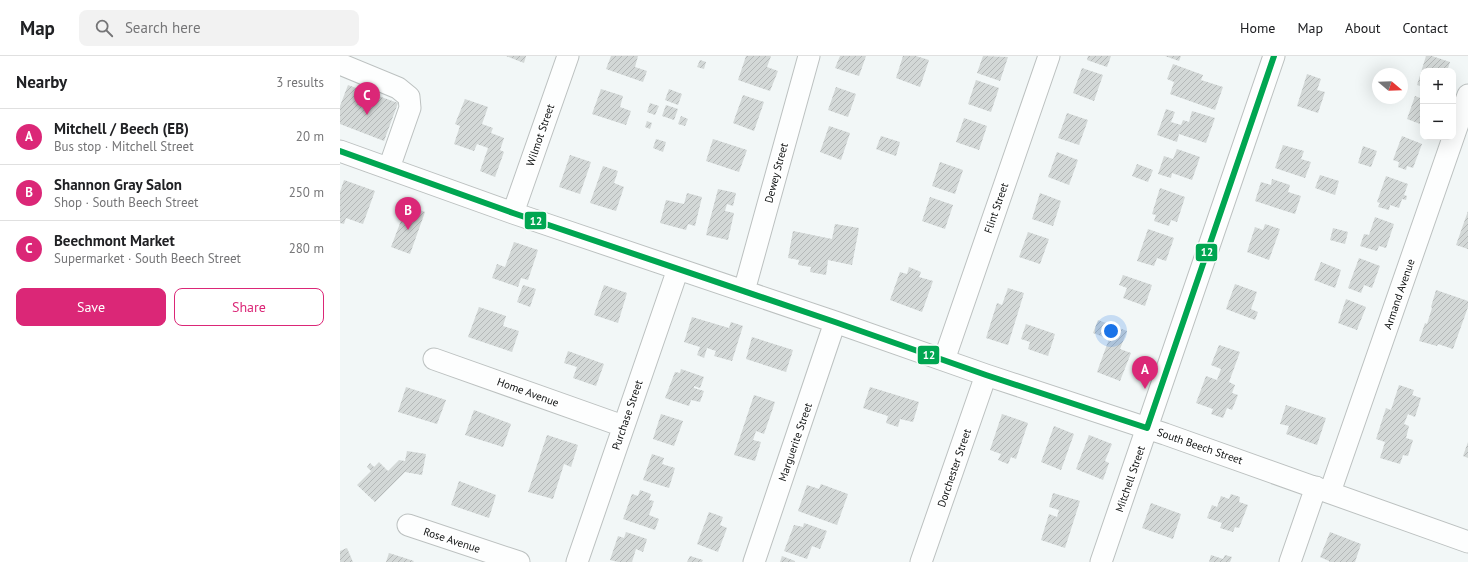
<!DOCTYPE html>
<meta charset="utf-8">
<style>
body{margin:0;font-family:"PT Sans",sans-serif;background:#f2f2f2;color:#202124}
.controls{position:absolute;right:12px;top:12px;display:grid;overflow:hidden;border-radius:8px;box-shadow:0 4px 16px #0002}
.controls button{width:36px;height:36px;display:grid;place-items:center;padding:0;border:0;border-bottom:1px solid #e0e0e0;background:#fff;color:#202124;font:20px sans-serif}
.compass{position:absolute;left:1032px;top:12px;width:36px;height:36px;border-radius:50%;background:#fff;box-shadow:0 4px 16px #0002;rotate:109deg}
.you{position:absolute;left:771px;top:275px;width:14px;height:14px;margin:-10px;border:3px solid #fff;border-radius:50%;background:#1a73e8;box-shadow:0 0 0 6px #1a73e833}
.badge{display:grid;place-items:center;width:26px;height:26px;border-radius:50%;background:#db2777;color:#fff;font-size:13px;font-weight:700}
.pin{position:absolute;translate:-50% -33px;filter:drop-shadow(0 1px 2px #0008)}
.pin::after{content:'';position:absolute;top:21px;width:14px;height:12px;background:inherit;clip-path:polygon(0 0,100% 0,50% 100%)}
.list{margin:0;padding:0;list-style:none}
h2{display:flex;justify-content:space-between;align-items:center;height:52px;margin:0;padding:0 16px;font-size:17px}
h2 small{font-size:13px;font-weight:400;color:#757577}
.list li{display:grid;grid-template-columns:26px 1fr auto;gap:12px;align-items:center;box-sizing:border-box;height:56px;padding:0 16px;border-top:1px solid #e0e0e0}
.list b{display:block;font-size:15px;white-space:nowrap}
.list p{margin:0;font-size:13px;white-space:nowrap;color:#757577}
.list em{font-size:13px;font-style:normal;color:#757577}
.actions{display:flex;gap:8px;padding:12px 16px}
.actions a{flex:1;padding:9px 0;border:1px solid #db2777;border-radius:8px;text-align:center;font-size:14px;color:#db2777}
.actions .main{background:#db2777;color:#fff}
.icon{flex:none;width:22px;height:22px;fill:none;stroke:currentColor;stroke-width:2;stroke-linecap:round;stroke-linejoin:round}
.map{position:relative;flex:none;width:1128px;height:506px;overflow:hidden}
header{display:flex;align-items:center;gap:24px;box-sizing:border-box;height:56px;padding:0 20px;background:#fff;border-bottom:1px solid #e0e0e0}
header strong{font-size:19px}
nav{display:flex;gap:22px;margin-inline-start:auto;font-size:14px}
.search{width:280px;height:36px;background:#f2f2f2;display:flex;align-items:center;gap:10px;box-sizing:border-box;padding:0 14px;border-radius:8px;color:#757577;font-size:15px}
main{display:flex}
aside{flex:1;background:#fff}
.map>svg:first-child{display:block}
.building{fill:url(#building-hatch)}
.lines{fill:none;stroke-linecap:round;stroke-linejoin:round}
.minor-casing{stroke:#bcc1c0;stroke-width:23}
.minor{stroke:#fdfefe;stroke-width:21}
.bus-1-casing{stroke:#fff;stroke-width:9}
.bus-1{stroke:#00a651;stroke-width:6}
.labels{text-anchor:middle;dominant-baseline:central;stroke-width:3.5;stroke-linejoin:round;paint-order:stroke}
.street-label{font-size:11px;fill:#0e1111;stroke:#fff}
.line-badge{stroke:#fff;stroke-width:1.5}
.badge-label{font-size:11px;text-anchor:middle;font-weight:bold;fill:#fff}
</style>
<header>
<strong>Map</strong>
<div class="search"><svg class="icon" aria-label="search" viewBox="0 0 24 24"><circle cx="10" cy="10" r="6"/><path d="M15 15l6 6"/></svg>Search here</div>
<nav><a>Home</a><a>Map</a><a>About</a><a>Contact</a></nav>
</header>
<main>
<aside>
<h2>Nearby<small>3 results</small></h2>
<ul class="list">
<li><span class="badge">A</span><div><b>Mitchell / Beech (EB)</b><p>Bus stop · Mitchell Street</p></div><em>20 m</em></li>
<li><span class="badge">B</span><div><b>Shannon Gray Salon</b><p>Shop · South Beech Street</p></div><em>250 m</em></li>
<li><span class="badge">C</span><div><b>Beechmont Market</b><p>Supermarket · South Beech Street</p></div><em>280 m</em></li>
</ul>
<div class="actions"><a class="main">Save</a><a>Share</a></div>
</aside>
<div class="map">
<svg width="1128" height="506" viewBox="0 0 1128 506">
<defs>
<pattern id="building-hatch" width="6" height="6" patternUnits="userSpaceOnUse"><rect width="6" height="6" fill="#d3d8d7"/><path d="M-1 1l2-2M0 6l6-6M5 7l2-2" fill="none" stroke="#b4b8b8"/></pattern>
</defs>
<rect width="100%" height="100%" fill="#f2f7f7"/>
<path class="building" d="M166,0H186L184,7Z
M271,0H298L295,11L307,15L303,26L266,13Z
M406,0H431L427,11L438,15L430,35L398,24Z
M500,0H526L519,20L495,12Z
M563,0H576L589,4L580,31L556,22Z
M643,0L668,1L660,25L637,17Z
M748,0H771L767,11L747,4Z
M825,0H841L839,5Z
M1086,0H1092L1110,6L1107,15H1083V31L1077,29Z
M360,4L366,6L364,13L357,11Z
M833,8L863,19L861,24L883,31L875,54L830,38L834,26L827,23Z
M742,12L763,19L754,45L733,37Z
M967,18L981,23L977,34L985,36L978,57L957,50Z
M636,24L659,32L651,56L628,48Z
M8,29L58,47L44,85L0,68V50Z
M496,31L516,38L508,61L488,54Z
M261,33L283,40L280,51L291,55L286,69L252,58Z
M329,33L342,38L338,49L325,44Z
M403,39L424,46L414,75L393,67Z
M1075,40L1083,43V69L1067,63Z
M125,43L148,51L142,68L153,72L151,77L164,82L160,94L164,96L155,121L140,115L148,92L137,88L134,95L114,88L120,70L115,68Z
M310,47L319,50L315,59L307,56Z
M326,49L338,53L334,64L322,60Z
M826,53L835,56L831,66L841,69L843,64L849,66L852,55L875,62L866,87L839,78L837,86L817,79Z
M727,57L748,64L739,89L718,82Z
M341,60L348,63L345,70L338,68Z
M624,62L647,70L639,94L616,86Z
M307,65L312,67L310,73L305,71Z
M489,70L510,77L501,104L480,96Z
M541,80L560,86L556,100L536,93Z
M1062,80L1082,88L1073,112L1067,110L1066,114L1058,111L1059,106L1053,104Z
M316,83L326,86L323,96L313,92Z
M373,83L407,94L399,116L366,105Z
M943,89L964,95L961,103L971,106L965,122L935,112Z
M1023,90L1037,95L1031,111L1018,107Z
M837,93L860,101L852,124L832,117L831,122L818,118L824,100L833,103Z
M717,96L738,104L729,129L708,121Z
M230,99L251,106L240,138L219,131Z
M600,106L623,114L615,138L592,130Z
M797,108L813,114L808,126L792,120Z
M263,110L278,115L274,127L284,131L276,155L250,147Z
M980,119L999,125L995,139L975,132Z
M1046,120L1068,128L1064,139L1067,140L1066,144L1062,143L1059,152L1050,149L1049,154L1038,151L1040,147L1037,146Z
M932,123L950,129L948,136L961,140L955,158L915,145L921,126L931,129Z
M4,124L35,135L23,168L6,162L4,168L0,167V136Z
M820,132L845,141L837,166L831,164L829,170L814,165L816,159L812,158Z
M378,133L396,137L393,150L387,148L385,155L394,157L388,184L366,179Z
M347,137L362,141L355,170L348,168L346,174L320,167L326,144L344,148Z
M700,137L721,145L713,170L692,163Z
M590,141L613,149L605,173L582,165Z
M67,149L85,156L70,198L51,191Z
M1128,155V193L1116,189Z
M1035,161L1054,168L1046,192L1039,190L1037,195L1020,190L1024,178L1029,179Z
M495,168L519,172L512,209L488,204L486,219L470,216L471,211L458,209L459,204L448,202L453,175L492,183Z
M925,168L940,173L929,204L907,196L915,171L923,174Z
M993,172L1008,176L1005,188L990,184Z
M808,173L834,182L826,205L817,202L814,210L797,205Z
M688,176L709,183L700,208L679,201Z
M174,186L198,194L188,224L181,222L178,231L152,222L157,208L165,211Z
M1019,202L1040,210L1032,232L1024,229L1021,237L1008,232Z
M981,206L1001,214L995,232L974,224Z
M569,211L581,216L579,221L593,225L582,256L550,244L560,216L567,218Z
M783,219L812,229L805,250L783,242L787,232L779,229Z
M895,228L917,236L911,253L918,256L915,264L886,253Z
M183,229L196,233L190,251L177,246Z
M264,229L287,237L278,267L254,259Z
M668,232L684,237L668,289L646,282L657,247L662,249Z
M1096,234L1128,245V251L1113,293L1098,288L1097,290L1079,285L1085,267L1087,268L1092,252L1091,251Z
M1006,243L1026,251L1017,274L998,267Z
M139,251L166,260L163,270L179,275L172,296L128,281Z
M352,261L389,272L391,266L403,270L392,305L374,300L376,295L367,292L364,302L357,299L360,291L344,286Z
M758,264L787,275L780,293L791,297L780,325L757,316L769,283L753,277Z
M686,268L715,278L708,300L688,293L690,286L681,283Z
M412,281L453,294L446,316L406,303Z
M879,289L900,296L889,326L895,329L892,337L898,339L892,354L887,352L883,362L871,358L873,353L856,347L866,320L877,324L881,313L871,309Z
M228,295L264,308L256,330L233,322L237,311L224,307Z
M341,313L364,321L360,332L354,330V332L364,335L360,346L351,344L349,350L325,342L335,316L340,317Z
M1059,329L1074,334L1072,339L1081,342L1075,361L1068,358L1064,368L1069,370L1066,382L1073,384L1068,400L1063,399L1060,408L1040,402L1045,386L1036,383L1046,352L1051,354Z
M66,331L106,344L97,368L58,356Z
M530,331L579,346L573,366L560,363L558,371L546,367L548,360L523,352Z
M414,339L435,346L424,378L416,375L413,384L421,386L415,405L394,399Z
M946,349L986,362L977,389L946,378L949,370L940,368Z
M134,354L171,368L163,391L125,379Z
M321,358L343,365L334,390L313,383Z
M662,358L688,367L676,403L671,401L668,408L658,404L661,398L650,394Z
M714,370L734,378L721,414L701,406Z
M207,379L238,389L231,411L224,408L213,443L188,436Z
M749,379L772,388L765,405L769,407L763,424L736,413Z
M1128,386V402L1123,400Z
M67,395L86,398L82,419L65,416L35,446L17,429L31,415L27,411L30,407L34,411L39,406L48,415L59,404L65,405Z
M312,398L324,402L322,408L335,412L329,432L303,424Z
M119,425L156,439L149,462L111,449Z
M481,428L508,438L497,469L458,455L467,429L479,433Z
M300,434L311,438L309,444L314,445L309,459L319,463L315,474L283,463L292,438L298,440Z
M713,437L740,445L725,492L701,484L709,458L717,461L719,454L709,451Z
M891,438L900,441L899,446L908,449L899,472L895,471L893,476L880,472L882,467L867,462L872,449L877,451L881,440L889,443Z
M811,447L841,458L833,483L802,472Z
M369,456L383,461L380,469L387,472L378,496L357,488Z
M464,467L487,475L480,493L472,490L467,503L444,495L454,469L463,471Z
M286,476L307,483L303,496L296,493L292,506H278L270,504L278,480L284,482Z
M990,476L1021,488L1015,506H989V505L980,501Z
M7,492L13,506H0V495Z
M49,497L74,505L73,506H46Z
M871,499L883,503L885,499L892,501L890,506H869Z
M350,500L363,504L362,506H347Z
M442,500L455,505L454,506H440Z"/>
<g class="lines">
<g class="minor-casing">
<path id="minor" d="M0,8L58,32L69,41L70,52L49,112
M0,95L173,157L495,266L646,319L825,378L1128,486
M173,157L228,0
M404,235L469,0
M94,303L283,370
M604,304L709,0
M990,436L1128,39
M68,469L179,506
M237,506L338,213
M414,506L495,266
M581,506L646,319
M761,506L934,0
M950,506L976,431"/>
</g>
<use href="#minor" class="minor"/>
<g class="bus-1-casing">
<path id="bus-1" d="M0,95L173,157L495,266L646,319L807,372L934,0"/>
</g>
<use href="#bus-1" class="bus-1"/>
</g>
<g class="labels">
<g class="street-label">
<text transform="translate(200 79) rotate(-71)">Wilmot Street</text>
<text transform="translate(436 117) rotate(-75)">Dewey Street</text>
<text transform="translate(656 152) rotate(-71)">Flint Street</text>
<text transform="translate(1059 238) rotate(-71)">Armand Avenue</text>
<text transform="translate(188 336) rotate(20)">Home Avenue</text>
<text transform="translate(287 359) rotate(-71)">Purchase Street</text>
<text transform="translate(455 386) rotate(-71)">Marguerite Street</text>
<text transform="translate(860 390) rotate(19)">South Beech Street</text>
<text transform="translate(614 412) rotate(-71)">Dorchester Street</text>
<text transform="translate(790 423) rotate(-71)">Mitchell Street</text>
<text transform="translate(112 484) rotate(18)">Rose Avenue</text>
</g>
</g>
<g class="line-badge">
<rect x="184" y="155" width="23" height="19" rx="4" fill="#00a651"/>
<rect x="855" y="187" width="23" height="19" rx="4" fill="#00a651"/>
<rect x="577" y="289" width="23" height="20" rx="4" fill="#00a651"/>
</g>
<g class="badge-label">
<text x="196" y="169">12</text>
<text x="867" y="200">12</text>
<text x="589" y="303">12</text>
</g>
</svg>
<div class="controls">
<button>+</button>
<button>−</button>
</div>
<svg class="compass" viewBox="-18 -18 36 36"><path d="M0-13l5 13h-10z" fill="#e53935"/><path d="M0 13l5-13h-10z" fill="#757577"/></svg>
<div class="you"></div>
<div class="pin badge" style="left:805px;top:333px">A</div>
<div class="pin badge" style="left:68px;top:174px">B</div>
<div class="pin badge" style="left:27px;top:59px">C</div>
</div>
</main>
